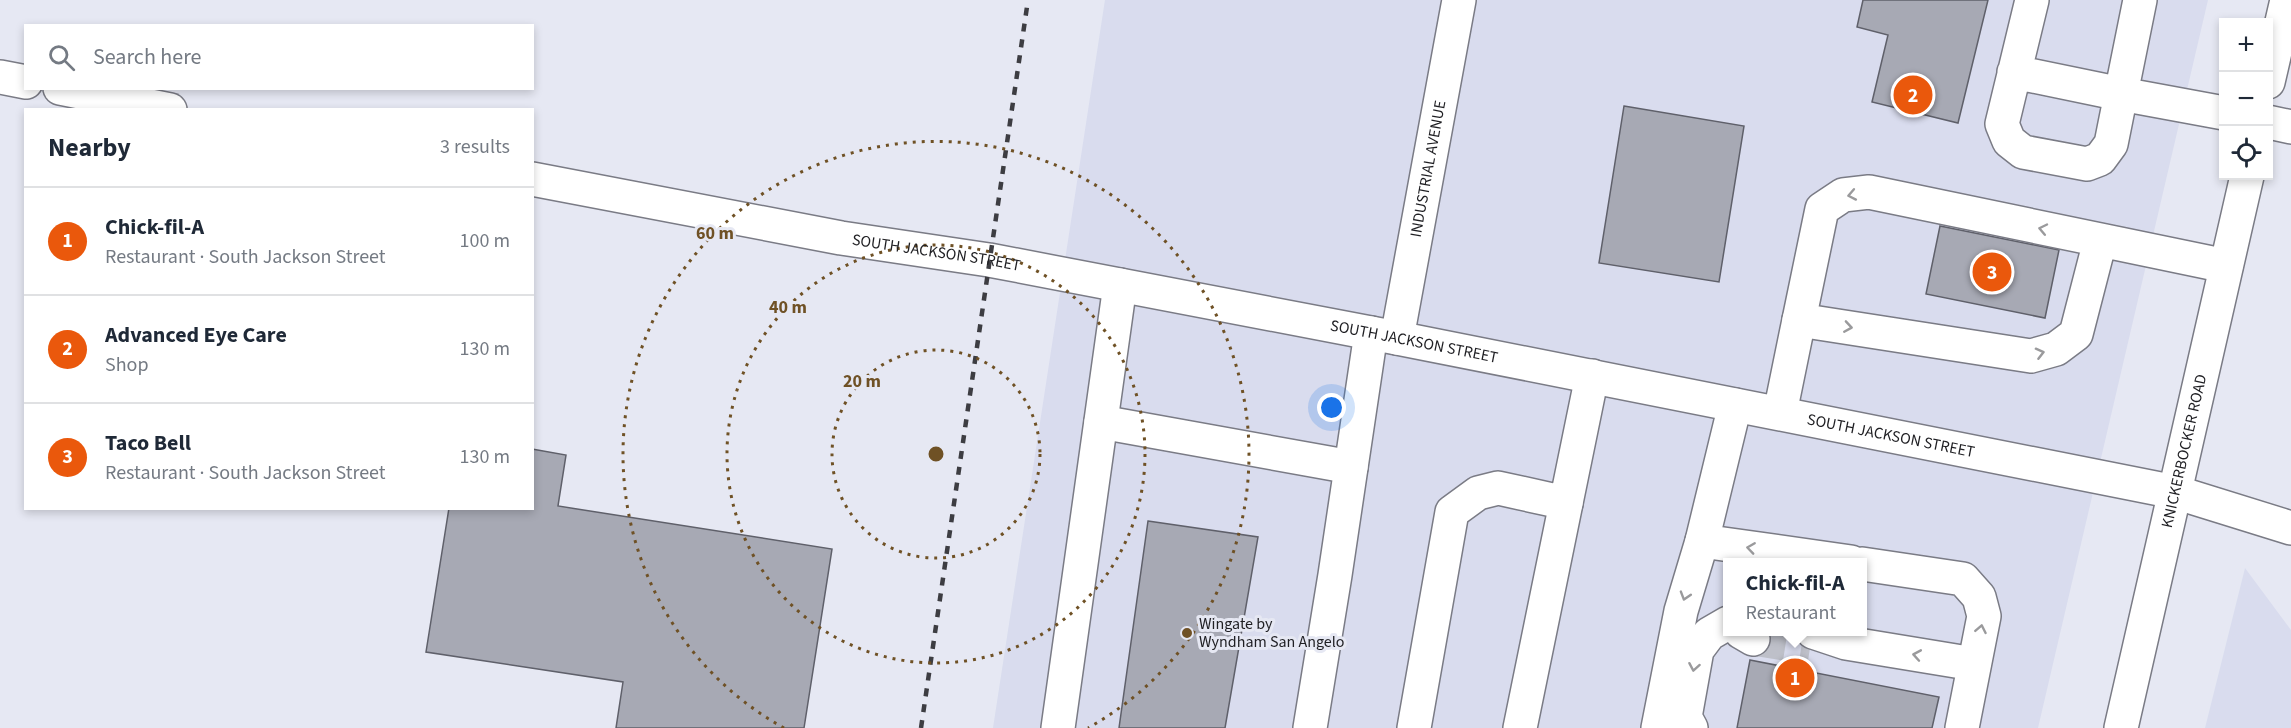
<!DOCTYPE html>
<meta charset="utf-8">
<style>
body{margin:0;font-family:"Source Sans 3",sans-serif;background:#f6f6f7;color:#1f2937}
.controls{position:absolute;right:18px;top:18px;display:grid;overflow:hidden;border-radius:0px;box-shadow:0 3px 9px #0003}
.controls button{width:54px;height:54px;display:grid;place-items:center;padding:0;border:0;border-bottom:2px solid #e0e1e3;background:#fff;color:#1f2937;font:30px sans-serif}
.you{position:absolute;left:1332px;top:408px;width:21px;height:21px;margin:-15px;border:4px solid #fff;border-radius:50%;background:#1a73e8;box-shadow:0 0 0 9px #1a73e833}
.badge{display:grid;place-items:center;width:39px;height:39px;border-radius:50%;background:#ea580c;color:#fff;font-size:20px;font-weight:700}
.pin{position:absolute;translate:-50% -50%;border:3px solid #fff;box-shadow:0 2px 6px #0006}
.popup{position:absolute;left:1723px;top:558px;width:144px;height:78px;box-sizing:border-box;display:grid;place-content:center;border-radius:0px;background:#fff;filter:drop-shadow(0 2px 4px #0005);font-size:20px;white-space:nowrap;color:#747a83}
.popup b{font-size:22px;color:#1f2937}
.popup::after{content:'';position:absolute;left:50%;top:100%;margin-left:-12px;border:12px solid transparent;border-top-color:#fff}
.list{margin:0;padding:0;list-style:none}
h2{display:flex;justify-content:space-between;align-items:center;height:78px;margin:0;padding:0 24px;font-size:26px}
h2 small{font-size:20px;font-weight:400;color:#747a83}
.list li{display:grid;grid-template-columns:39px 1fr auto;gap:18px;align-items:center;box-sizing:border-box;height:108px;padding:0 24px;border-top:2px solid #e0e1e3}
.list b{display:block;font-size:22px;white-space:nowrap}
.list p{margin:0;font-size:20px;white-space:nowrap;color:#747a83}
.list em{font-size:20px;font-style:normal;color:#747a83}
.icon{flex:none;width:33px;height:33px;fill:none;stroke:currentColor;stroke-width:2;stroke-linecap:round;stroke-linejoin:round}
.map{position:relative;flex:none;width:2291px;height:728px;overflow:hidden}
.search{position:absolute;background:#fff;box-shadow:0 3px 9px #0003;left:24px;top:24px;width:510px;height:66px;display:flex;align-items:center;gap:15px;box-sizing:border-box;padding:0 21px;border-radius:0px;color:#747a83;font-size:22px}
.panel{position:absolute;background:#fff;box-shadow:0 3px 9px #0003;left:24px;top:108px;width:510px;height:402px;border-radius:0px}
.map>svg:first-child{display:block}
.built{fill:#d9dcee;fill-rule:evenodd}
.building{fill:#a7a9b4;stroke:#5f606a;stroke-width:1.5}
.lines{fill:none;stroke-linecap:round;stroke-linejoin:round}
.minor-tunnel{stroke:#bec0c9;stroke-width:33;stroke-dasharray:33 16;stroke-linecap:butt}
.minor-casing{stroke:#7a7b85;stroke-width:36}
.major-casing{stroke:#7a7b85;stroke-width:36}
.minor{stroke:#fff;stroke-width:33}
.major{stroke:#fff;stroke-width:33}
.rail{stroke:#3d3d42;stroke-width:4.5;stroke-dasharray:8 8;stroke-linecap:butt}
.oneway{stroke:#9a9a9c}
.ring{fill:none;stroke:#6f5125;stroke-width:3;stroke-dasharray:3 6}
.poi-dot{fill:#6f5125;stroke:#e6e8f3;stroke-width:2}
.labels{text-anchor:middle;dominant-baseline:central;stroke-width:6;stroke-linejoin:round;paint-order:stroke}
.street-label{font-size:16px;fill:#1f1f23;stroke:#e6e8f3}
.poi-label{font-size:16px;fill:#1f1f23;stroke:#e6e8f3;text-anchor:start}
.centre{fill:#6f5125;stroke:#e6e8f3;stroke-width:3}
.ring-label{font-size:18px;text-anchor:middle;font-weight:bold;fill:#6f5125;stroke:#e6e8f3;stroke-width:6;stroke-linejoin:round;paint-order:stroke}
</style>
<div class="map">
<svg width="2291" height="728" viewBox="0 0 2291 728">
<rect width="100%" height="100%" fill="#e6e8f3"/>
<path class="built" d="M1105,0H2208L2038,728H993ZM1728,562H1862V632H1728Z
M2245,568L2291,630V728H2205Z"/>
<path class="building" d="M1863,0H1988L1958,123L1872,102L1888,35L1857,27Z
M1624,106L1744,126L1719,282L1599,263Z
M1940,226L2059,250L2045,318L1926,294Z
M532,449L566,455L558,506L832,549L804,728H616L623,682L426,652L449,508H532Z
M1148,521L1258,537L1225,728H1119Z
M1750,660L1939,697L1932,728H1737Z"/>
<g class="lines">
<path class="minor-tunnel" d="M1753,639L1810,648"/>
<g class="minor-casing">
<g id="minor">
<path d="M2140,0L2121,94L2224,113"/>
<path d="M2014,72L2121,94L2111,144L2100,159L2087,164L2023,152L2009,141L2002,124L2032,0"/>
<path d="M2268,122L2291,127"/>
<path d="M2100,241L2076,334L2056,349L2031,356L1799,320L1822,209L1843,195L1869,192L2226,266"/>
<path id="s1" d="M1397,338L1459,0"/>
<path d="M1780,413L1799,320"/>
<path d="M1101,422L1351,467"/>
<path d="M2175,492L2291,528"/>
<path d="M1702,541L1851,562"/>
<path d="M1862,564L1963,579L1979,597L1984,616L1962,728"/>
<path d="M1741,632L1753,639"/>
<path d="M1813,632L1846,643L1974,664"/>
<path d="M1058,728L1120,285"/>
<path d="M1310,728L1335,575L1371,333"/>
<path d="M1414,728L1452,512L1478,493L1498,488L1566,503L1592,376"/>
<path d="M1520,728L1566,503"/>
<path d="M1658,728L1681,611L1702,541L1735,405"/>
<path d="M1691,728L1685,717L1697,650L1709,634L1728,623"/>
</g>
</g>
<g class="major-casing">
<g id="major">
<path d="M0,77L26,82"/>
<path d="M2268,82L2287,0"/>
<path d="M60,88L170,110"/>
<path id="s2" d="M532,179L841,238L989,260L1397,338L2175,492"/>
<path id="s3" d="M2121,728L2247,176"/>
</g>
</g>
<use href="#minor" class="minor"/>
<use href="#major" class="major"/>
<path class="rail" d="M921,728L1028,0"/>
</g>
<defs><path id="oneway-chevron" d="M-2-3.5L2.5 0L-2 3.5" fill="none" stroke-width="1.6" stroke-linecap="round" stroke-linejoin="round" transform="scale(1.5)"/></defs>
<g class="oneway">
<use href="#oneway-chevron" transform="translate(1852 195) rotate(169)"/>
<use href="#oneway-chevron" transform="translate(2043 229) rotate(-168)"/>
<use href="#oneway-chevron" transform="translate(1848 327) rotate(9)"/>
<use href="#oneway-chevron" transform="translate(2040 353) rotate(-14)"/>
<use href="#oneway-chevron" transform="translate(1751 548) rotate(-172)"/>
<use href="#oneway-chevron" transform="translate(1685 596) rotate(107)"/>
<use href="#oneway-chevron" transform="translate(1981 629) rotate(-79)"/>
<use href="#oneway-chevron" transform="translate(1917 655) rotate(-170)"/>
<use href="#oneway-chevron" transform="translate(1694 667) rotate(100)"/>
</g>
<g class="ring">
<circle cx="936" cy="454" r="104"/>
<circle cx="936" cy="454" r="209"/>
<path d="M784 728A313 313 0 1 1 1088 728"/>
</g>
<circle class="poi-dot" cx="1187" cy="633" r="6"/>
<g class="labels">
<g class="street-label">
<text stroke="none"><textPath href="#s1" startOffset="172">INDUSTRIAL AVENUE</textPath></text>
<text stroke="none"><textPath href="#s2" startOffset="411">SOUTH JACKSON STREET</textPath></text>
<text stroke="none"><textPath href="#s2" startOffset="897">SOUTH JACKSON STREET</textPath></text>
<text stroke="none"><textPath href="#s2" startOffset="1383">SOUTH JACKSON STREET</textPath></text>
<text stroke="none"><textPath href="#s3" startOffset="284">KNICKERBOCKER ROAD</textPath></text>
</g>
<g class="poi-label">
<text x="1199" y="624">Wingate by<tspan x="1199" dy="18">Wyndham San Angelo</tspan></text>
</g>
</g>
<circle cx="936" cy="454" r="9" class="centre"/>
<g class="ring-label">
<text x="715" y="239">60 m</text>
<text x="788" y="313">40 m</text>
<text x="862" y="387">20 m</text>
</g>
</svg>
<div class="controls">
<button>+</button>
<button>−</button>
<button><svg class="icon" aria-label="locate" viewBox="0 0 24 24"><circle cx="12" cy="12" r="6"/><path d="M12 2v4M12 18v4M2 12h4M18 12h4"/></svg></button>
</div>
<div class="you"></div>
<div class="pin badge" style="left:1795px;top:678px">1</div>
<div class="popup"><b>Chick-fil-A</b>Restaurant</div>
<div class="pin badge" style="left:1913px;top:95px">2</div>
<div class="pin badge" style="left:1992px;top:272px">3</div>
<div class="search"><svg class="icon" aria-label="search" viewBox="0 0 24 24"><circle cx="10" cy="10" r="6"/><path d="M15 15l6 6"/></svg>Search here</div>
<section class="panel">
<h2>Nearby<small>3 results</small></h2>
<ul class="list">
<li><span class="badge">1</span><div><b>Chick-fil-A</b><p>Restaurant · South Jackson Street</p></div><em>100 m</em></li>
<li><span class="badge">2</span><div><b>Advanced Eye Care</b><p>Shop</p></div><em>130 m</em></li>
<li><span class="badge">3</span><div><b>Taco Bell</b><p>Restaurant · South Jackson Street</p></div><em>130 m</em></li>
</ul>
</section>
</div>
